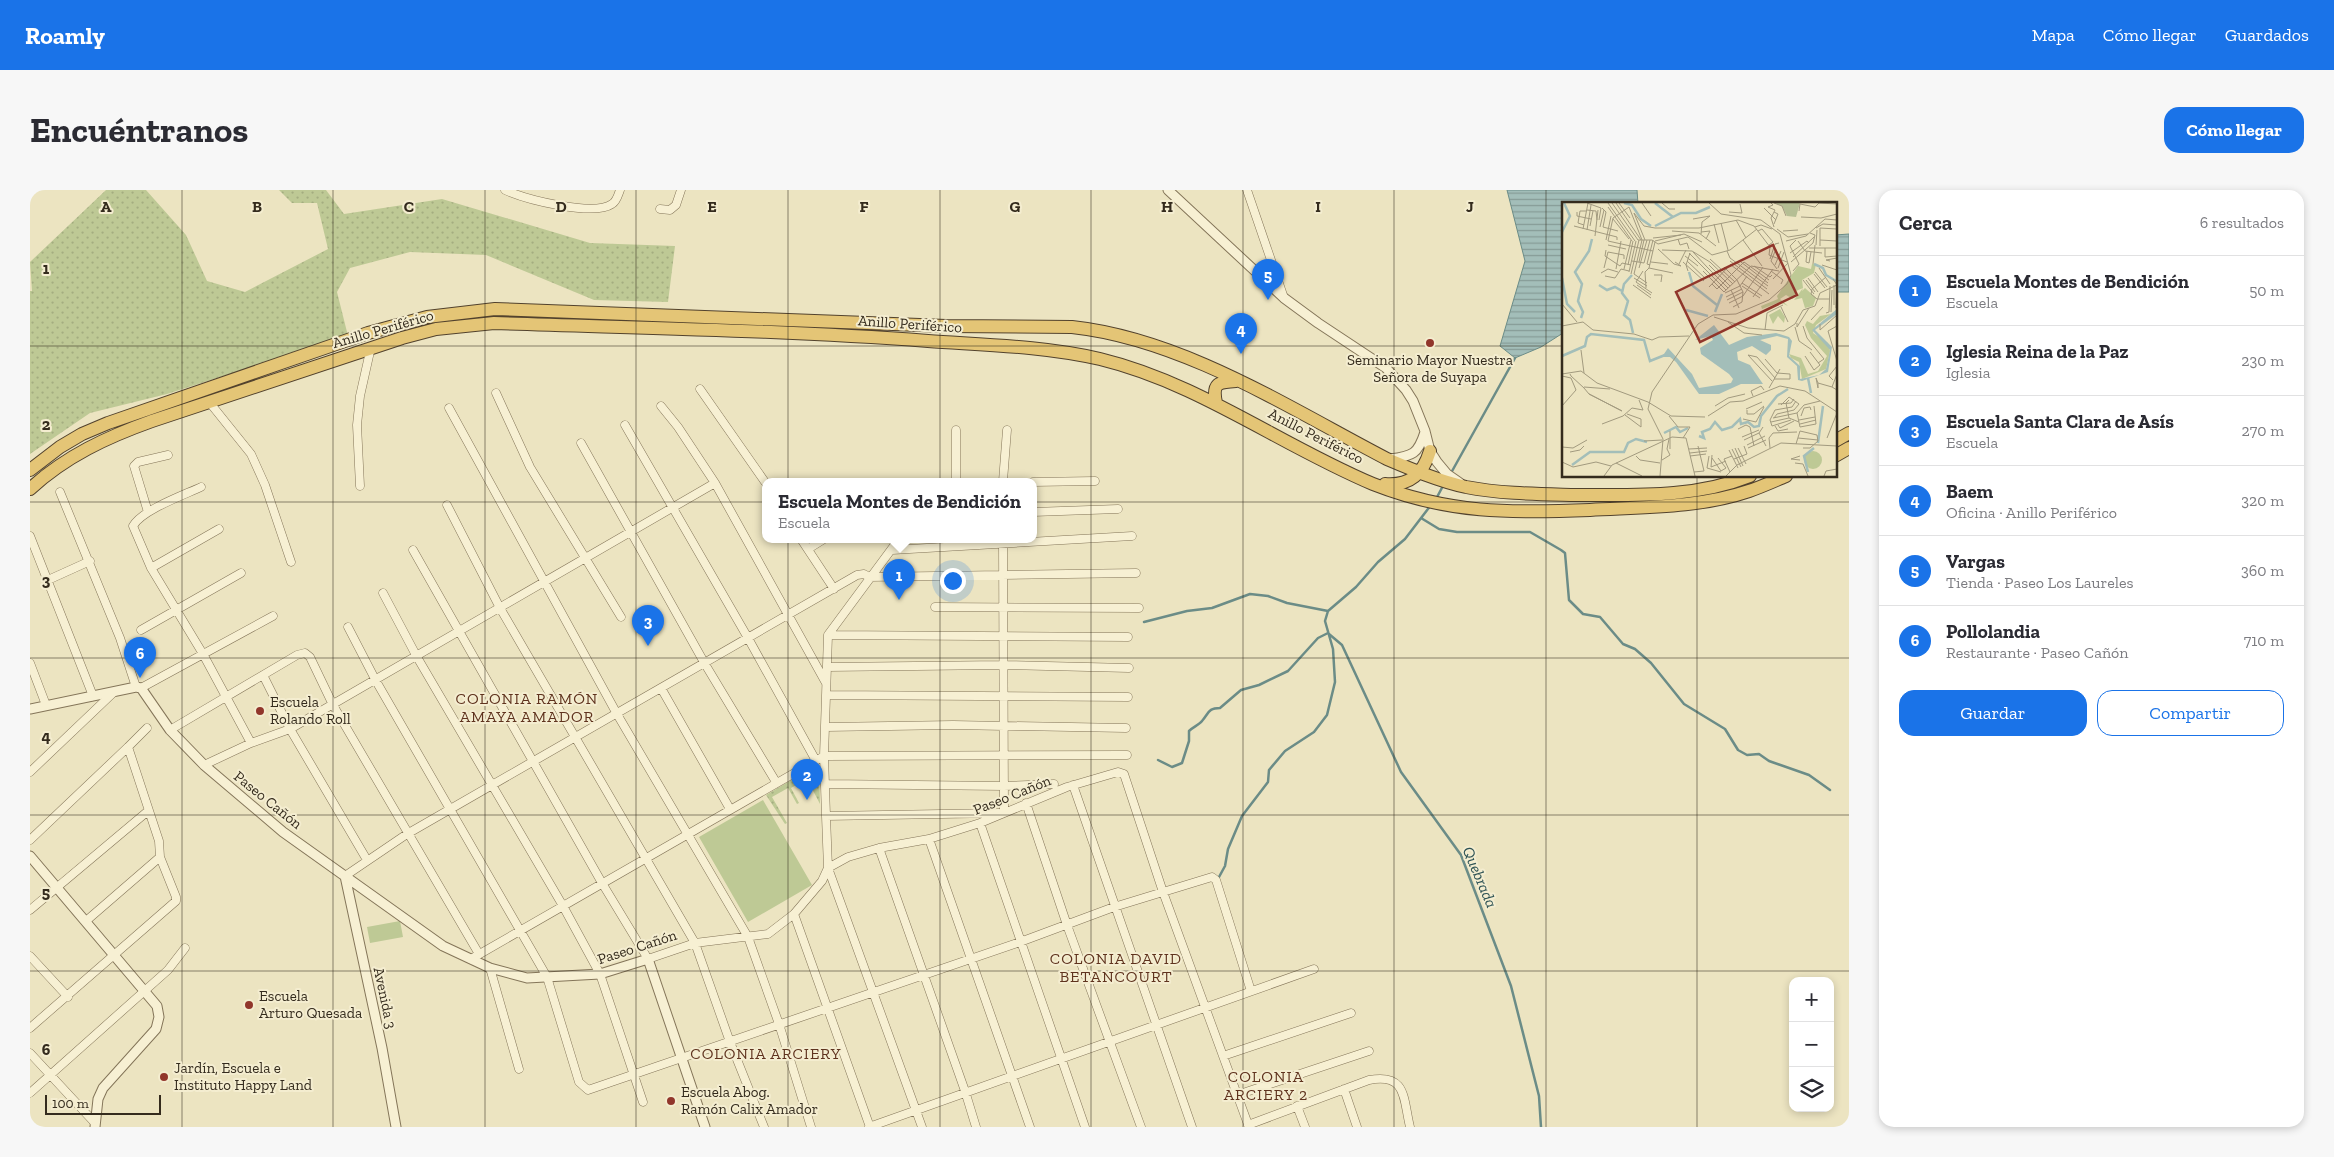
<!DOCTYPE html>
<html lang="es">
<meta charset="utf-8">
<style>
body{margin:0;font-family:"Zilla Slab",serif;background:#f7f7f7;color:#2b2b33}
.controls{position:absolute;right:15px;bottom:15px;display:grid;overflow:hidden;border-radius:10px;box-shadow:0 2px 8px #0003}
.controls button{width:45px;height:45px;display:grid;place-items:center;padding:0;border:0;border-bottom:1px solid #e1e1e2;background:#fff;color:#2b2b33;font:25px sans-serif}
.scale{position:absolute;left:15px;bottom:12px;width:116px;box-sizing:border-box;padding-left:5px;border:2px solid #342b1d;border-top:0;font-size:14px;line-height:18px;white-space:nowrap;color:#342b1d;-webkit-text-stroke:4px #f4edd0;paint-order:stroke}
.you{position:absolute;left:922px;top:390px;width:18px;height:18px;margin:-12px;border:4px solid #fff;border-radius:50%;background:#1a73e8;box-shadow:0 0 0 8px #1a73e833}
.badge{display:grid;place-items:center;width:32px;height:32px;border-radius:50%;background:#1a73e8;color:#fff;font-size:16px;font-weight:700}
.pin{position:absolute;translate:-50% -41px;filter:drop-shadow(0 1px 2px #0008)}
.pin::after{content:'';position:absolute;top:26px;width:18px;height:15px;background:inherit;clip-path:polygon(0 0,100% 0,50% 100%)}
.popup{position:absolute;left:732px;top:288px;width:275px;height:65px;box-sizing:border-box;display:grid;place-content:center;border-radius:10px;background:#fff;filter:drop-shadow(0 1px 4px #0005);font-size:16px;white-space:nowrap;color:#7c7c81}
.popup b{font-size:19px;color:#2b2b33}
.popup::after{content:'';position:absolute;left:50%;top:100%;margin-left:-10px;border:10px solid transparent;border-top-color:#fff}
.list{margin:0;padding:0;list-style:none}
h2{display:flex;justify-content:space-between;align-items:center;height:65px;margin:0;padding:0 20px;font-size:21px}
h2 small{font-size:16px;font-weight:400;color:#7c7c81}
.list li{display:grid;grid-template-columns:32px 1fr auto;gap:15px;align-items:center;box-sizing:border-box;height:70px;padding:0 20px;border-top:1px solid #e1e1e2}
.list b{display:block;font-size:19px;white-space:nowrap}
.list p{margin:0;font-size:16px;white-space:nowrap;color:#7c7c81}
.list em{font-size:16px;font-style:normal;color:#7c7c81}
.actions{display:flex;gap:10px;padding:15px 20px}
.actions a{flex:1;padding:11px 0;border:1px solid #1a73e8;border-radius:15px;text-align:center;font-size:18px;color:#1a73e8}
.actions .main{background:#1a73e8;color:#fff}
.icon{flex:none;width:28px;height:28px;fill:none;stroke:currentColor;stroke-width:2;stroke-linecap:round;stroke-linejoin:round}
.map{position:relative;flex:none;width:1819px;height:937px;overflow:hidden;border-radius:15px}
header{display:flex;align-items:center;gap:30px;box-sizing:border-box;height:70px;padding:0 25px;background:#1a73e8;color:#fff}
header strong{font-size:24px}
nav{display:flex;gap:28px;margin-inline-start:auto;font-size:18px}
.intro{display:flex;align-items:center;justify-content:space-between;box-sizing:border-box;height:120px;padding:0 30px}
h1{margin:0;font-size:35px}
.button{padding:12px 22px;border-radius:15px;background:#1a73e8;color:#fff;font-size:18px;font-weight:700}
main{display:flex;gap:30px;padding:0 30px}
aside{flex:1;background:#fff;border-radius:15px;box-shadow:0 2px 8px #0003}
.map>svg:first-child{display:block}
.green{fill:url(#green-dots)}
.pitch{fill:#bec995}
.water{fill:url(#water-rules);stroke:#6b8c87}
.lines{fill:none;stroke-linecap:round;stroke-linejoin:round}
.stream{stroke:#6b8c87;stroke-width:2.5}
.minor-casing{stroke:#847559;stroke-width:9}
.tertiary-casing{stroke:#847559;stroke-width:11}
.trunk-casing{stroke:#52422d;stroke-width:14}
.minor{stroke:#f7f0d3;stroke-width:8}
.tertiary{stroke:#f7f0d3;stroke-width:9}
.trunk{stroke:#e4c576;stroke-width:12}
.grid{fill:none;stroke:#342b1d;stroke-width:1;stroke-opacity:0.55}
.poi-dot{fill:#91362b;stroke:#f4edd0;stroke-width:2}
.labels{text-anchor:middle;dominant-baseline:central;stroke-width:4;stroke-linejoin:round;paint-order:stroke}
.street-label{font-size:15px;fill:#342b1d;stroke:#f4edd0}
.poi-label{font-size:15px;fill:#342b1d;stroke:#f4edd0;text-anchor:start}
.neighbourhood-label{font-size:16px;letter-spacing:1px;fill:#5f331e;stroke:#f4edd0}
.water-label{font-size:16px;font-style:italic;fill:#2d5254;stroke:#f4edd0}
.inset-river{fill:none;stroke:#a3beb9;stroke-width:2.5}
.inset-road{fill:none;stroke:#a29a7f;stroke-width:1}
.view{fill:#91362b;fill-opacity:0.15;stroke:#91362b;stroke-width:2.5}
.inset-edge{fill:none;stroke:#342b1d;stroke-width:2.5}
.grid-label{font-size:16px;text-anchor:middle;font-weight:bold;fill:#342b1d;stroke:#f4edd0;stroke-width:4;stroke-linejoin:round;paint-order:stroke}
</style>
<header>
<strong>Roamly</strong>
<nav><a>Mapa</a><a>Cómo llegar</a><a>Guardados</a></nav>
</header>
<div class="intro"><h1>Encuéntranos</h1><a class="button">Cómo llegar</a></div>
<main>
<div class="map">
<svg width="1819" height="937" viewBox="0 0 1819 937">
<defs>
<pattern id="green-dots" width="8" height="8" patternUnits="userSpaceOnUse" patternTransform="scale(1.25)"><rect width="8" height="8" fill="#bec995"/><path d="M2 2h.1M6 6h.1" fill="none" stroke="#a4ad80" stroke-width="1.8" stroke-linecap="round"/></pattern>
<pattern id="water-rules" width="6" height="5" patternUnits="userSpaceOnUse" patternTransform="scale(1.25)"><rect width="6" height="5" fill="#a3beb9"/><path d="M0 2.5h6" fill="none" stroke="#869b96"/></pattern>
</defs>
<rect width="100%" height="100%" fill="#ece4c1"/>
<path class="green" d="M76,0H116L156,45L177,91L215,102L298,59L287,13H262L249,0H296L314,24L412,9L560,53L645,56L638,112L564,110L456,65L380,62L320,78L307,102L318,146L137,204L60,223L0,264V101H2L0,72Z
M785,576L789,580L790,614L777,589L761,598L769,613L767,614L758,598L742,607L757,633L755,634L736,605Z"/>
<path class="pitch" d="M733,610L782,695L718,732L669,647Z
M370,731L373,747L340,753L337,737Z"/>
<path class="water" d="M1477,0H1607L1608,14H1533V143L1511,157L1485,168L1470,156L1495,71Z
M1819,44V102H1805V45Z"/>
<g class="lines">
<path class="stream" d="M1421,283L1485,168
M1406,309L1414,294
M1391,328L1409,339L1427,342H1500L1531,360L1535,363L1539,410L1553,424L1570,427L1593,454L1605,459L1621,473L1654,514L1695,539L1708,560L1717,565L1729,564L1739,571L1779,585L1800,600
M1114,432L1157,421L1182,418L1220,404L1238,406L1257,413L1298,421
M1299,444L1312,455L1371,582L1431,665L1481,796L1509,906L1511,937
M1128,570L1142,577L1152,573L1159,551V541C1163,537 1169,535 1172,531C1179,523 1178,518 1190,518L1211,500L1229,495L1258,481L1288,448L1298,443
M1189,687L1195,676L1198,659L1212,626L1238,592L1239,580L1255,561L1284,542L1297,525L1305,492L1303,459L1295,431L1298,421L1326,397L1348,372L1375,349L1401,315"/>
<g class="minor-casing">
<path id="minor" d="M475,0C495,9 563,27 582,14C587,11 588,5 590,0
M1217,0L1254,108
M630,19L640,20L646,15L651,0
M670,199L735,292
M466,203L500,277L591,427
M180,213L221,264L235,295L261,372
M631,216L648,237L685,293L796,493
M419,218L587,524L718,747L749,834L781,937
M595,235L718,448L785,569
M551,253L675,474L746,592
M926,291V240
M973,291L977,240
M1003,292L1065,291
M330,296L327,235L330,206L341,157
M171,297C154,305 112,320 103,336L121,378L173,464L221,553
M30,302L90,448L106,497
M417,315L470,418L665,753L700,852L734,937
M118,322L104,276L108,272L138,265
M1003,322L1088,319
M0,346L63,506
M771,349L804,399
M869,349L798,445L794,566L796,626L798,678L892,937
M973,349L974,623
M778,359L794,349
M383,360L572,693L618,769L665,753L738,744L764,724L792,691L798,678L818,667L849,658L899,649L950,633L1037,597L1088,582L1094,584L1133,702L1219,937
M862,360L1102,346
M121,378L189,339
M18,390L60,371
M353,403L387,467L533,716L570,784L613,912
M905,417L1109,418
M318,437L346,491L517,787L549,892L558,900L990,752L1084,717L1182,687L1186,690L1221,801
M111,440L211,383
M798,445L1098,447
M0,473L16,515
M797,477L973,475L1099,478
M233,485L260,539L337,670
M111,498L243,426
M631,498L700,619
M797,505L1098,507
M796,537L923,535L1096,538
M140,540L267,465L275,463L280,467L303,515L449,764
M174,575L221,553L260,539L685,293
M0,582L84,502
M796,594L974,596L1024,594
M1043,595L1162,937
M996,613L1037,735L1111,937
M796,626L969,623
M950,633L1055,937
M899,649L1000,937
M0,650L98,557
M849,658L935,901L946,937
M315,686L377,644L827,385L834,384L839,387L1106,383
M0,720L118,621
M764,724L840,937
M56,731L130,667
M0,766L38,807
M441,769L794,566L1097,565
M460,778L489,879
M0,838L146,711V707L130,667L129,651L98,557L117,538
M0,863L64,932
M1193,866L1321,823
M1314,899L1327,937
M0,903L138,780L155,758
M1207,905L1339,861
M1267,916L1275,937
M1218,935L1339,890C1377,883 1373,908 1380,937
M839,937L1284,779"/>
</g>
<g class="tertiary-casing">
<path id="tertiary" d="M1138,0L1254,108L1288,133L1356,178L1376,200L1383,211L1395,241L1400,261L1407,272L1417,284L1430,293
M1360,269C1383,266 1388,264 1395,242
M0,519L106,497L111,498L140,540L174,575L253,642L413,756L460,778L497,788L570,784L618,769L675,937
M0,666L127,816L129,827L126,839L73,898L68,909L65,937
M315,686L352,858L366,937"/>
</g>
<g class="trunk-casing">
<path id="trunk" d="M1186,213C1182,193 1188,192 1206,191
M1805,251L1819,243
M1805,266L1819,258
M0,280L30,257L52,244L78,233L338,143L397,127L465,119L916,136L1042,137C1153,149 1259,218 1357,269C1383,280 1409,291 1436,297C1472,304 1510,304 1547,305C1605,305 1665,308 1720,286
M1355,294C1380,296 1393,284 1400,261
M0,299C36,266 77,247 122,231L372,148L406,139L464,133C608,138 753,140 898,151C955,155 1014,156 1070,169C1169,193 1250,255 1343,294C1419,324 1480,323 1560,320C1612,317 1669,318 1719,301C1731,297 1744,291 1756,286"/>
</g>
<use href="#minor" class="minor"/>
<use href="#tertiary" class="tertiary"/>
<use href="#trunk" class="trunk"/>
</g>
<path class="grid" d="M152,0V937M303,0V937M455,0V937M606,0V937M758,0V937M910,0V937M1061,0V937M1213,0V937M1364,0V937M1516,0V937M1667,0V14M0,156H1533M1805,156H1819M1667,286V937M0,312H1819M0,468H1819M0,625H1819M0,781H1819"/>
<g class="poi-dot">
<circle cx="1400" cy="153" r="5"/>
<circle cx="230" cy="521" r="5"/>
<circle cx="219" cy="815" r="5"/>
<circle cx="134" cy="887" r="5"/>
<circle cx="641" cy="911" r="5"/>
</g>
<g class="labels">
<g class="street-label">
<text transform="translate(880 134) rotate(4)">Anillo Periférico</text>
<text transform="translate(353 139) rotate(-16)">Anillo Periférico</text>
<text transform="translate(1286 246) rotate(27)">Anillo Periférico</text>
<text transform="translate(982 605) rotate(-22)">Paseo Cañón</text>
<text transform="translate(238 610) rotate(39)">Paseo Cañón</text>
<text transform="translate(607 757) rotate(-18)">Paseo Cañón</text>
<text transform="translate(355 808) rotate(78)">Avenida 3</text>
</g>
<g class="poi-label">
<text x="1400" y="170" text-anchor="middle">Seminario Mayor Nuestra<tspan x="1400" dy="17">Señora de Suyapa</tspan></text>
<text x="240" y="512">Escuela<tspan x="240" dy="17">Rolando Roll</tspan></text>
<text x="229" y="806">Escuela<tspan x="229" dy="17">Arturo Quesada</tspan></text>
<text x="144" y="878">Jardín, Escuela e<tspan x="144" dy="17">Instituto Happy Land</tspan></text>
<text x="651" y="902">Escuela Abog.<tspan x="651" dy="17">Ramón Calix Amador</tspan></text>
</g>
<g class="neighbourhood-label">
<text x="497" y="508">COLONIA RAMÓN<tspan x="497" dy="18">AMAYA AMADOR</tspan></text>
<text x="1086" y="768">COLONIA DAVID<tspan x="1086" dy="18">BETANCOURT</tspan></text>
<text x="736" y="863">COLONIA ARCIERY</text>
<text x="1236" y="886">COLONIA<tspan x="1236" dy="18">ARCIERY 2</tspan></text>
</g>
<g class="water-label">
<text transform="translate(1450 687) rotate(67)">Quebrada</text>
</g>
</g>
<g transform="translate(1532 12)">
<rect width="275" height="275" fill="#ece4c1"/>
<path d="M250,62H254L252,71L240,78L241,86L234,89L231,97L224,93L218,97L226,104L218,100L200,107L199,104L216,97L215,94L236,64L249,67ZM269,112L254,123L251,131L266,141L268,149L264,167L240,177L237,160L229,156L227,152L239,156L246,172L256,169L265,154L249,136L243,123L245,119L251,122L258,114Z" fill="#bec995"/>
<path d="M241,86L240,89L243,86L254,96L251,104L243,106L240,96L232,98ZM218,107L223,115L222,121L216,114L211,122L207,113ZM242 258a9 9 0 1 1 18 0a9 9 0 1 1-18 0Z" fill="#bec995"/>
<path d="M213,1H238L234,15L225,14L220,4Z" fill="#b5be94"/>
<path d="M275,107V112L253,128L270,145L266,170L240,179L236,178L235,164L225,155L226,137L215,134L198,138L209,143V148L204,153L190,144L175,150L176,158L188,163L201,182H179L157,192H137L114,160L108,155H100L106,146L130,172L137,186L169,181L171,177L167,172L139,152L138,146L151,138L149,134L133,138L152,123L167,143L185,135L214,131L227,135L230,139L227,154L238,164V177L257,173L264,167L268,148L250,128Z" fill="#a3beb9"/>
<path class="inset-river" d="M62,1L70,3L79,17L89,24M93,1L111,15M93,24L119,11H134L148,5M0,30L8,14L2,1M252,62L261,66L264,73L274,79M127,70L131,84L155,103M70,73L62,82L60,91L66,99L62,113L68,118L71,131M0,76L5,102L13,110M37,83L45,88L53,85L60,89M124,108L146,114M153,110L160,92M19,116L21,110L16,99L20,82L13,70L27,49L30,37M0,154L23,144L25,135L29,132L82,138L88,159L103,153M246,176L249,191M102,231L114,225L118,230L126,226M137,234L142,236L140,230L148,227L153,220L160,228L170,225L178,217L179,222L186,220L192,225L197,224L199,214L215,194L226,187M256,241L261,204M10,263L28,250H62L66,241L74,237L85,240M246,270L242,254L252,246"/>
<path class="inset-road" d="M25,1L39,6L37,18M46,1L73,39M50,1L76,38H90L96,42L126,35L150,53M54,1L79,38M57,1L68,16M80,1L89,14M100,1L107,7H113M209,1L211,3L206,5L213,8L209,16L212,25M212,1L220,4L224,14M46,5L70,39M40,6L44,10L41,25L56,29M202,6L214,18M25,8L34,9L35,18M237,9L238,2L253,5L257,1L275,2M15,10V14L29,17M167,10L180,11L178,2M212,10L216,12L212,22M239,15L259,16L275,12M51,17L67,37M131,17L148,14L140,20L139,32M174,18L184,36M159,21L166,48M152,22L157,41M22,23L16,21L18,9H24M12,24L55,35V38M28,24L31,9M38,25L42,8M193,25L199,23L210,27M254,26L261,22L275,23M21,27L26,1M215,27L226,35L246,32M25,28L29,3M110,29L137,31L154,44M196,29L200,27L211,40L207,43M221,29L236,28M139,30L148,29L144,37M33,34L36,8M91,36L119,33M116,37L118,43L125,41L127,47M44,38L49,14M80,38L67,5L51,16L46,39L91,49M80,38L72,72L85,81M83,38L72,11L82,24L93,26H137L176,18L192,24L208,45M181,38L200,64M258,38L275,39M93,39L122,32L140,40M224,39L244,34L263,17L275,18M236,39L243,49L260,51M46,43L64,47M254,43L255,28M258,44V26L275,27M208,45L207,53L225,60M247,46H275M263,46V55L275,54M96,47L112,62L119,64L113,60M214,47L209,59L215,67M44,48L43,54L58,64L60,61L69,63M100,48L130,49L148,60L171,82M165,49L168,56L206,84M245,49L244,60L247,61L249,50M131,50L145,65M127,51L164,88M228,51L245,39L247,41M150,53L168,48L195,27M123,54L136,64M231,55L252,35M148,57L173,80M208,57L213,42L217,41M70,59L82,61L88,38M125,59L144,77M168,59L205,87M268,59L264,58L275,56M77,60L82,38M89,60L106,62M121,60L142,79M179,60L206,81M229,60L251,41L253,33L248,31M117,62L124,48M251,62L253,43M66,63L71,39M88,63L85,62L91,38M147,63L168,84M169,63L207,92M213,63L219,49M260,63L275,68M192,64L208,75L210,73M145,65L166,86M162,65L175,78L181,90L180,100L171,105M42,66L46,50L62,53V57M77,66L85,38M87,66L111,71M216,66L222,50M257,66L268,82M54,67L59,39M62,67L69,38M81,69L74,80L90,91M126,69L124,63L128,51M141,69L162,90L189,64L217,69M209,69L221,78L219,82M231,69L237,62L228,44L234,38M67,70L74,39M253,70L265,85M39,71L46,67L56,70M69,72L77,38M252,72L263,86M92,73H100L99,80M43,74L53,76L59,67L67,69M264,75L250,87L249,92L255,97H267M72,76L85,84M246,76L256,90M211,77L226,61M241,78L252,92M244,78L253,90M180,81L200,94M150,82L155,87L182,60L207,78M71,83L89,96M75,83L89,93M180,84L198,96M147,85L169,62M84,86L83,70L87,66L93,40M169,88L177,106M163,91L178,84L185,74M164,95L180,87M191,95L211,67M165,98L181,90M167,101L181,94L201,65M0,102L15,120M272,103V83M219,105L226,120M274,106L275,83M269,110L270,88M264,111L267,110L268,84M152,115L186,126L222,129L233,122L241,108L253,104L258,91L275,83L271,77M249,118L261,105M166,120L182,131L200,133M235,121V125L247,106M258,122V128L275,113M0,124L21,120L31,128L72,132L90,138L97,135L127,134M241,124L245,136L262,157L256,161M275,124L266,129L275,159M233,125L237,139L250,148M203,128L205,111L221,103M19,148L22,171M186,153L195,155L213,176M186,153L210,179M243,154L252,168L258,163L248,150M203,157L215,171L228,172M0,172L19,169L35,181L86,200L109,214L143,215M8,172L9,174L22,186L27,192L29,193L60,209L27,192M275,172L270,185L275,188M0,174L9,176L14,188L0,204M212,177H228V172M271,178L267,174L275,164M256,181V186L254,176L256,181L270,185M22,185L48,187M207,186L218,167M191,194L189,189L199,184L202,188M227,198L224,201L227,216L237,220M216,202L229,201L232,197M153,204L166,196L183,192M184,207L200,200M185,208V212H192L202,204M235,211L238,225L254,222L252,204M235,211L242,203L258,199M65,212L79,217V225M63,213L79,225M107,214L116,225H128L121,236M146,214L168,200L181,199L218,184L243,189L275,210M239,214L242,206L248,205L249,208M211,216L235,211M212,216L215,212L232,208L237,202L227,195L219,203M181,217L194,220L202,205M229,218L210,224L208,218L213,208L230,205L234,199M237,218L253,215M209,220L227,216M40,222L61,214L70,206L81,208L77,198M238,222L254,218M216,223L218,226L232,219M213,224L216,229L226,227M201,225L197,231L204,244M176,227L184,223L188,225L192,244M108,229V247M180,235L197,228M236,236L256,238M265,236L275,211M182,238L197,231M82,239L100,238M234,242L238,229L255,233L256,239L248,246H241M185,243L203,234M0,245L11,246L25,238M173,246L181,264M176,246L184,262M186,246L204,238M208,246L207,236L211,231L235,230M127,247L145,246M170,247L179,265M167,248L176,266M8,250L18,248L22,244M128,251L145,249M150,253L149,265L164,259M74,254L78,258L98,261M128,254L144,252M147,254L145,266L159,270M238,254L229,257L238,258M150,256L159,269L164,266L156,256M172,257L185,252L182,244M100,258L108,253L105,247L107,237M0,260L11,265L34,260L49,264M54,261L80,274M233,261L241,262L246,274M132,270L142,269L136,244M168,270L162,257L170,254M42,274L50,263L110,235L124,236L133,274M98,274L101,237L86,207L90,190L136,122L151,113L174,112L207,98L225,82L229,73L218,32L199,18L159,12L147,1M164,274L175,263L219,241L275,244M262,274L264,269L275,267"/>
<path class="view" d="M211,43L235,93L138,140L114,90Z"/>
<rect width="275" height="275" class="inset-edge"/>
</g>
<g class="grid-label">
<text x="76" y="22">A</text>
<text x="227" y="22">B</text>
<text x="379" y="22">C</text>
<text x="531" y="22">D</text>
<text x="682" y="22">E</text>
<text x="834" y="22">F</text>
<text x="985" y="22">G</text>
<text x="1137" y="22">H</text>
<text x="1288" y="22">I</text>
<text x="1440" y="22">J</text>
<text x="16" y="84">1</text>
<text x="16" y="240">2</text>
<text x="16" y="396">3</text>
<text x="16" y="552">4</text>
<text x="16" y="708">5</text>
<text x="16" y="865">6</text>
</g>
</svg>
<div class="controls">
<button>+</button>
<button>−</button>
<button><svg class="icon" aria-label="layers" viewBox="0 0 24 24"><path d="M12 4l9 5-9 5-9-5zM3 14l9 5 9-5"/></svg></button>
</div>
<div class="scale">100 m</div>
<div class="you"></div>
<div class="pin badge" style="left:869px;top:410px">1</div>
<div class="popup"><b>Escuela Montes de Bendición</b>Escuela</div>
<div class="pin badge" style="left:777px;top:610px">2</div>
<div class="pin badge" style="left:618px;top:456px">3</div>
<div class="pin badge" style="left:1211px;top:164px">4</div>
<div class="pin badge" style="left:1238px;top:110px">5</div>
<div class="pin badge" style="left:110px;top:488px">6</div>
</div>
<aside>
<h2>Cerca<small>6 resultados</small></h2>
<ul class="list">
<li><span class="badge">1</span><div><b>Escuela Montes de Bendición</b><p>Escuela</p></div><em>50 m</em></li>
<li><span class="badge">2</span><div><b>Iglesia Reina de la Paz</b><p>Iglesia</p></div><em>230 m</em></li>
<li><span class="badge">3</span><div><b>Escuela Santa Clara de Asís</b><p>Escuela</p></div><em>270 m</em></li>
<li><span class="badge">4</span><div><b>Baem</b><p>Oficina · Anillo Periférico</p></div><em>320 m</em></li>
<li><span class="badge">5</span><div><b>Vargas</b><p>Tienda · Paseo Los Laureles</p></div><em>360 m</em></li>
<li><span class="badge">6</span><div><b>Pollolandia</b><p>Restaurante · Paseo Cañón</p></div><em>710 m</em></li>
</ul>
<div class="actions"><a class="main">Guardar</a><a>Compartir</a></div>
</aside>
</main>
